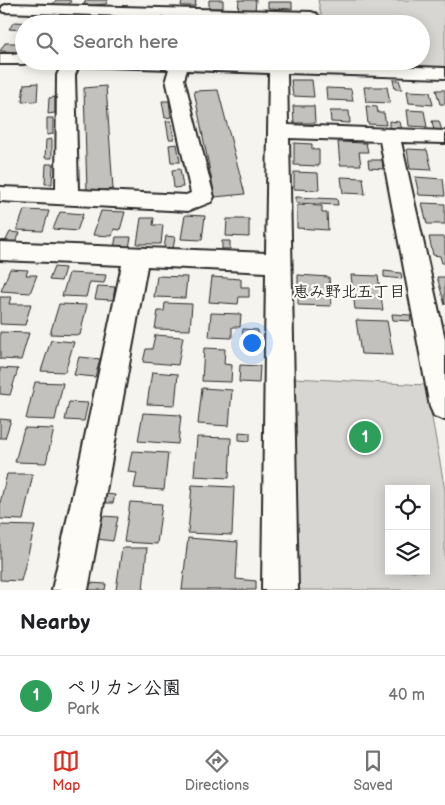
<!DOCTYPE html>
<meta charset="utf-8">
<style>
body{margin:0;font-family:"Balsamiq Sans","Klee One",sans-serif;background:#f2f2f2;color:#202124}
.controls{position:absolute;right:15px;bottom:15px;display:grid;overflow:hidden;border-radius:0px;box-shadow:0 2px 12px #0003}
.controls button{width:45px;height:45px;display:grid;place-items:center;padding:0;border:0;border-bottom:1px solid #e0e0e0;background:#fff;color:#202124;font:25px sans-serif}
.you{position:absolute;left:251px;top:342px;width:18px;height:18px;margin:-12px;border:4px solid #fff;border-radius:50%;background:#1a73e8;box-shadow:0 0 0 8px #1a73e833}
.badge{display:grid;place-items:center;width:32px;height:32px;border-radius:50%;background:#d93025;color:#fff;font-size:16px;font-weight:700}
.pin{position:absolute;translate:-50% -50%;border:2px solid #fff;box-shadow:0 1px 5px #0006}
.list{margin:0;padding:0;list-style:none}
h2{display:flex;justify-content:space-between;align-items:center;height:65px;margin:0;padding:0 20px;font-size:21px}
h2 small{font-size:16px;font-weight:400;color:#757577}
.list li{display:grid;grid-template-columns:32px 1fr auto;gap:15px;align-items:center;box-sizing:border-box;height:80px;padding:0 20px;border-top:1px solid #e0e0e0}
.list b{display:block;font-size:19px;white-space:nowrap}
.list p{margin:0;font-size:16px;white-space:nowrap;color:#757577}
.list em{font-size:16px;font-style:normal;color:#757577}
.icon{flex:none;width:28px;height:28px;fill:none;stroke:currentColor;stroke-width:2;stroke-linecap:round;stroke-linejoin:round}
.map{position:relative;flex:none;width:445px;height:590px;overflow:hidden}
.search{position:absolute;background:#fff;box-shadow:0 2px 12px #0003;left:15px;right:15px;top:15px;height:55px;display:flex;align-items:center;gap:12px;box-sizing:border-box;padding:0 18px;border-radius:28px;color:#757577;font-size:19px}
.sheet{height:145px;background:#fff}
nav{display:flex;justify-content:space-around;align-items:center;box-sizing:border-box;height:70px;border-top:1px solid #e0e0e0;background:#fff;font-size:14px;color:#757577}
nav a{display:grid;justify-items:center;gap:2px}
nav .on{color:#d93025}
.map>svg:first-child{display:block}
.green{fill:#d7d6d2;stroke:#81807e;fill-rule:evenodd}
.building{fill:#c2c1be;stroke:#2b2b2b}
.lines{fill:none;stroke-linecap:round;stroke-linejoin:round}
.minor-casing{stroke:#2b2b2b;stroke-width:4}
.minor{fill:#fdfcf7;fill-rule:evenodd}
.labels{text-anchor:middle;dominant-baseline:central;stroke-width:4.5;stroke-linejoin:round;paint-order:stroke}
.neighbourhood-label{font-size:16px;font-weight:bold;fill:#2b2b2b;stroke:#fdfcf7}
</style>
<div class="map">
<svg width="445" height="590" viewBox="0 0 445 590">
<rect width="100%" height="100%" fill="#f5f4ef"/>
<filter id="ink" filterUnits="userSpaceOnUse"><feTurbulence type="fractalNoise" baseFrequency=".02" numOctaves="2"/><feDisplacementMap in="SourceGraphic" scale="10" xChannelSelector="R" yChannelSelector="G"/><feConvolveMatrix kernelMatrix="1 2 1 2 8 2 1 2 1" color-interpolation-filters="sRGB"/></filter>
<g filter="url(#ink)">
<path class="green" d="M318,0H445V67L330,62L421,61V24H323Z
M294,378L426,385L445,490V590H297ZM389,489H426V571H389Z"/>
<path class="building" d="M56,0H67L71,1L68,6L52,5Z
M86,0H108L106,4L83,6Z
M182,0H196L195,6H181Z
M209,0H223V8H209Z
M239,0H256L255,11H238Z
M268,2H292V9L268,8Z
M51,17L72,18L69,24H48Z
M14,22L35,23L24,24V30L9,29Z
M5,43H24V50L23,52L0,51Z
M291,80H312L314,97L293,96Z
M393,80H399L402,89H395Z
M38,83L37,101L22,102L24,84Z
M106,86L113,189L87,192L84,88Z
M364,87H387L390,103L366,102Z
M326,88L351,89L353,101L327,100Z
M218,90L245,194L215,197L194,91Z
M436,90H445V104H440Z
M407,91L430,92L433,105L409,103Z
M55,97V113L48,114L49,98Z
M162,101H169L171,117L165,118Z
M293,106H314L315,123H294Z
M366,106L377,107L378,113H384L386,125L368,124Z
M407,110L424,111L427,127L409,126Z
M330,111H349L350,123L331,122Z
M47,118H53V134L47,135Z
M166,121H171L174,139H169Z
M389,121L400,122L402,130L389,129Z
M432,121H439L442,131H434Z
M52,139V158H45L46,140Z
M338,142L366,143L368,152H359L361,165H340Z
M294,143L312,144V149L319,150V166L294,165Z
M177,144L180,162H171L169,145Z
M407,149L427,150L432,170L410,169Z
M368,160H382L383,169L369,168Z
M46,164H53L52,184H45Z
M180,169L183,187L174,188L172,170Z
M294,172L318,173L319,190L294,189Z
M341,177L363,178L365,194L343,193Z
M415,177L443,179L445,196L419,195Z
M296,197L337,199L338,205L296,203Z
M422,203L445,204V224H427Z
M297,205L322,206V213H327L328,230L297,228Z
M24,210L49,211L43,231L17,230Z
M101,211L125,212L120,230L114,229L112,236L93,235Z
M60,212L83,214L77,231L53,229Z
M185,215L205,216L202,240L181,239Z
M141,218H154L153,225H163L161,244H137Z
M227,219H249V237L226,236Z
M10,232L20,233L15,243L5,242Z
M166,236L175,237L173,249L164,248Z
M116,237H131L129,248H114Z
M429,237H445V263H442L440,256L433,255Z
M222,241H230V249H222Z
M54,267L65,268L61,281L49,280Z
M10,269L28,270L26,275H37L30,293L1,291Z
M384,271L401,273L402,279L384,277Z
M69,273L106,275L104,283L90,282L86,297L62,296Z
M298,275L329,277L331,306L298,305Z
M351,275L378,276L383,310L355,309Z
M157,276L187,277L185,298L154,297Z
M212,277L241,279V287H249V297H239L238,304L209,302Z
M437,277H445V305Z
M98,286L115,287L113,300L95,299Z
M0,297H11L9,304H31L25,325L0,324Z
M165,303L192,304L190,330L155,329L158,311H164Z
M59,304L87,305L80,335L50,334Z
M211,313L241,314L240,327H232V338L209,337Z
M392,314L410,315L411,321L393,320Z
M356,320L387,321L393,355L361,354Z
M243,329L258,330L257,343L242,342Z
M0,332L29,333L21,360L0,359Z
M155,335L183,337L178,365L143,362L146,349H152Z
M51,340L74,342L65,372L41,371Z
M204,348L225,349L224,364L232,365L231,382L202,381Z
M79,357L100,359L95,377L74,375Z
M240,365L260,366L259,383L239,382Z
M0,368L18,369L10,395L0,394Z
M152,372L178,374L175,405L147,404Z
M35,382L63,383L55,420L26,419Z
M202,388L232,390L229,426L198,424Z
M69,402L88,403L84,421L65,420Z
M143,413L181,415L178,444L138,441Z
M0,419L11,420L5,438H0Z
M24,428L54,429L46,463L15,462Z
M239,432L250,433V441L239,440Z
M197,437L231,438L229,478L194,476Z
M132,451L168,453L164,490L134,488L137,473L128,472Z
M7,474H33L23,520L0,519V503Z
M192,485L234,487L232,535L188,533Z
M106,494L115,495L113,503H104Z
M130,502L162,504L157,544L124,542Z
M102,516L118,517L113,541L97,539Z
M0,525L35,526L21,581L0,580Z
M188,538L238,542L236,579L256,581V590H182Z
M122,548H147L143,590H116Z
M89,583L106,584L105,590H88Z"/>
<g class="lines">
<g class="minor-casing">
<path id="minor" d="M9,4L311,12L317,14L319,17L317,20L311,22L3,12L1,9L3,6Z
M0,54H24V61H31L24,64H0Z
M64,61H251L445,68V78L287,73L288,125L445,131V143L401,142L445,339V420L434,416L430,407L380,141L289,138L298,590H262L266,272L147,266L88,590H52L122,265L0,260V242L266,253L269,73L187,70L184,79L214,197L211,202L188,211L0,201V187L56,189L57,75ZM79,66L169,69L166,79L191,193L186,195L78,190L75,75Z"/>
</g>
<use href="#minor" class="minor"/>
</g>
</g>
<g class="labels">
<g class="neighbourhood-label">
<text x="349" y="292">恵み野北五丁目</text>
</g>
</g>
</svg>
<div class="controls">
<button><svg class="icon" aria-label="locate" viewBox="0 0 24 24"><circle cx="12" cy="12" r="6"/><path d="M12 2v4M12 18v4M2 12h4M18 12h4"/></svg></button>
<button><svg class="icon" aria-label="layers" viewBox="0 0 24 24"><path d="M12 4l9 5-9 5-9-5zM3 14l9 5 9-5"/></svg></button>
</div>
<div class="you"></div>
<div class="pin badge" style="left:365px;top:437px;background:#2e9e5b">1</div>
<div class="search"><svg class="icon" aria-label="search" viewBox="0 0 24 24"><circle cx="10" cy="10" r="6"/><path d="M15 15l6 6"/></svg>Search here</div>
</div>
<section class="sheet">
<h2>Nearby<small></small></h2>
<ul class="list">
<li><span class="badge" style="background:#2e9e5b">1</span><div><b>ペリカン公園</b><p>Park</p></div><em>40 m</em></li>
</ul>
</section>
<nav>
<a class="on"><svg class="icon" aria-label="map" viewBox="0 0 24 24"><path d="M3 6l6-2 6 2 6-2v14l-6 2-6-2-6 2zM9 4v14M15 6v14"/></svg>Map</a>
<a><svg class="icon" aria-label="directions" viewBox="0 0 24 24"><path d="M12 3l9 9-9 9-9-9zM9 14v-3h6M13 9l2 2-2 2"/></svg>Directions</a>
<a><svg class="icon" aria-label="saved" viewBox="0 0 24 24"><path d="M7 4h10v16l-5-4-5 4z"/></svg>Saved</a>
</nav>
